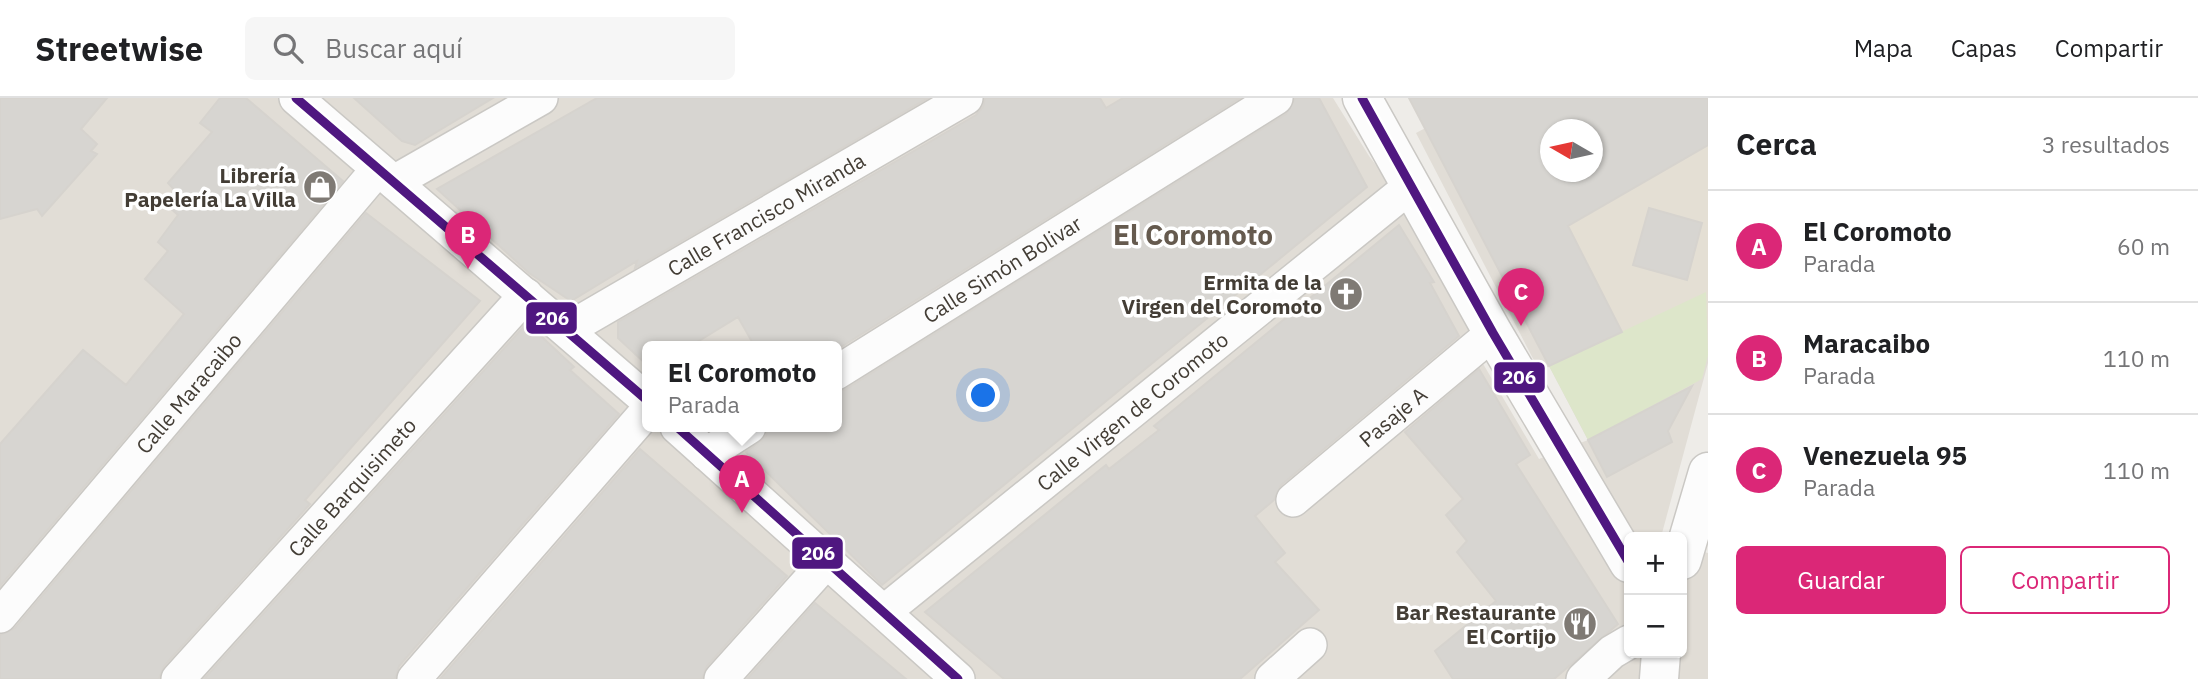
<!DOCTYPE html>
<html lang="es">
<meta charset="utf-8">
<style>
body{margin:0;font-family:"IBM Plex Sans",sans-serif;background:#f6f6f6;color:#202124}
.controls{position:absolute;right:21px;bottom:21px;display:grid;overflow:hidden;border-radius:10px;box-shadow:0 2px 5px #0004}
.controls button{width:63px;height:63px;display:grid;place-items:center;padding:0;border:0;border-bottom:2px solid #e0e0e0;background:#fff;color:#202124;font:35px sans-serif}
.compass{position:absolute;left:1540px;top:21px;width:63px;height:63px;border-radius:50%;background:#fff;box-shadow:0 2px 5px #0004;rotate:279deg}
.you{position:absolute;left:984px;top:298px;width:24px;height:24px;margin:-18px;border:5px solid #fff;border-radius:50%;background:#1a73e8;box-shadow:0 0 0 10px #1a73e833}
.badge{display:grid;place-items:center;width:46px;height:46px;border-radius:50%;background:#db2777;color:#fff;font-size:23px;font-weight:700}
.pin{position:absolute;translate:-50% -58px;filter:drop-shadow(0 2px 4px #0008)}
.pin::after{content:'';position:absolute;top:37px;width:24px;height:21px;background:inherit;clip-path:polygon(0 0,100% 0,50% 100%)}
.popup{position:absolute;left:642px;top:243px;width:200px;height:91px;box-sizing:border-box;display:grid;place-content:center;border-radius:10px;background:#fff;filter:drop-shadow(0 2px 5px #0005);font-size:23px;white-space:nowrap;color:#757577}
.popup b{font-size:26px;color:#202124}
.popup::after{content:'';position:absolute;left:50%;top:100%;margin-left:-14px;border:14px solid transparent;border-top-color:#fff}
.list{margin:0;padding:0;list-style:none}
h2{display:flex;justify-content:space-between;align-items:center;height:91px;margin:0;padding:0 28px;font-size:30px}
h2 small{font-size:23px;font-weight:400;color:#757577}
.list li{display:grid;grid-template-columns:46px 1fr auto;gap:21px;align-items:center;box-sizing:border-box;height:112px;padding:0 28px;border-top:2px solid #e0e0e0}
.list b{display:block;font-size:26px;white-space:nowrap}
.list p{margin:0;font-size:23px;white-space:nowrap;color:#757577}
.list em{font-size:23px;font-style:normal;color:#757577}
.actions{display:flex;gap:14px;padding:21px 28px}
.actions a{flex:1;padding:16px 0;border:2px solid #db2777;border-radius:10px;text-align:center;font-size:24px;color:#db2777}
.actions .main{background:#db2777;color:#fff}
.icon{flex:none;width:38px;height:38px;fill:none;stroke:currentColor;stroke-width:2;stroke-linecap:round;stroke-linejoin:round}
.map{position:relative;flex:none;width:1708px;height:581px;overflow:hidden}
header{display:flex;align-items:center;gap:42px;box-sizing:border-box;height:98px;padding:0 35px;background:#fff;border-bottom:2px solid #e0e0e0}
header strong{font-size:33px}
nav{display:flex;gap:38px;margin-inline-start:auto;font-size:24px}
.search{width:490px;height:63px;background:#f6f6f6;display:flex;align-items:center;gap:18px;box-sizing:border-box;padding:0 24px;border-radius:10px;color:#757577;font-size:26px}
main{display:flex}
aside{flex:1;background:#fff}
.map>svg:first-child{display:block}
.residential{fill:#e1ddd6;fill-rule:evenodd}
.education{fill:#e4dfd4;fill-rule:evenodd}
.green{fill:#dde6ca}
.building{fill:#d7d5d1;stroke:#d6d3ce;stroke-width:2;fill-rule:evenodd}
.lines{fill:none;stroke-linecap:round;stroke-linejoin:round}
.minor-casing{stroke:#cac8c4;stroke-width:36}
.tertiary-casing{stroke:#cac8c4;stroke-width:41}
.minor{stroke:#fcfcfc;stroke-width:33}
.tertiary{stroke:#fcfcfc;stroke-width:38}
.bus-1-casing{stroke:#fff;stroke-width:14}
.bus-1{stroke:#4f1780;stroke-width:9}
.labels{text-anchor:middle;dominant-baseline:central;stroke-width:7;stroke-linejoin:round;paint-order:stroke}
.poi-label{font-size:21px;font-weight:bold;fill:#433d35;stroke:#fff;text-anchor:end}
.street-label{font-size:21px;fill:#433d35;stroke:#fff}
.district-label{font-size:28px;font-weight:bold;fill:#655a4e;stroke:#fff}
.line-badge{stroke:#fff;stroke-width:2.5}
.badge-label{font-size:19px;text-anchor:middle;font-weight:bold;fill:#fff}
</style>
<header>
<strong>Streetwise</strong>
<div class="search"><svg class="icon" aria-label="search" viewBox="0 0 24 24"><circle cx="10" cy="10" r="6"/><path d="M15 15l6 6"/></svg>Buscar aquí</div>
<nav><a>Mapa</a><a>Capas</a><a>Compartir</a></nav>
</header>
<main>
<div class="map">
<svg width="1708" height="581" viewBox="0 0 1708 581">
<rect width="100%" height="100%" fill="#eeece8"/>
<path class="residential" d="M0,0H1333L1369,58L1412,114L1484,257L1482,264L1539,361L1588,342L1549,268L1540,274L1416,35L1482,0H1708V265L1661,439H1629V555H1682V449L1708,455V581H0ZM1550,32H1592V74H1550ZM648,249H836V329H648Z"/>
<path class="education" d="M1499,0H1708V257L1702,281L1674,297L1622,234ZM1550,32H1592V74H1550Z"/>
<path class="green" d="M1706,194L1708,257L1702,281L1588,342L1549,268Z"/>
<path class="building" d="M0,0H107L81,31L97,46L91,53L97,56L42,118L37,111L0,121Z
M220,0H246L343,83L0,488V346L83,252L126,287L184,216L145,181L168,153L158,144L178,117L169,109L179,97L168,85L212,34L200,25Z
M354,0H493L415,47L402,43Z
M597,0H928L635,170L637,163L571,203L529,175L437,91Z
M985,0H1100L1106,10L1123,0H1240L836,252V249H755L738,219L689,249H648V268L618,240V224L976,17L983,9Z
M1295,0H1319L1367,89L882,487L746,354L766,338L768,329H836V294L846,291L1286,16Z
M1409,0H1708V47L1568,128L1622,234L1549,268ZM1550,32H1592V74H1550Z
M1649,110L1702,125L1687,182L1633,167Z
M366,115L480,203L305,402L310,406L164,568L159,581H0V537L15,530Z
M1399,127L1434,184L1430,185L1459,238L1281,387L1274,402L1255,418L1285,455L1275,464L1319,512L1240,581H1004L925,514L1106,367L1109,371L1159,332L1154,328Z
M527,225L574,269L570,272L619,316L399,568L395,581H204Z
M1479,271L1530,357L1516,366L1618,526L1554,581H1453L1435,553L1496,503L1457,454L1467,443L1446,417L1463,401L1405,334Z
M1692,288L1668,333L1672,344L1607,379L1588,342Z
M640,351L787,478L707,568L702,581H440Z
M815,505L906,581H747Z"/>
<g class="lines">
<g class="minor-casing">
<g id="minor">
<path d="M296,0L648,303"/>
<path d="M394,84L541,0"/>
<path id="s1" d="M568,231L966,0"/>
<path id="s2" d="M836,275L1276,0"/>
<path d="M677,329L958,581"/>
<path d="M707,356L749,329"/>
<path id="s3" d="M1293,402L1493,235"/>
<path id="s4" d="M885,513L1412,87"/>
<path id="s5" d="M0,518L378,71"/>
<path id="s6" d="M178,581L526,197"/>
<path d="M414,581L648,312"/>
<path d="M721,581L826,464"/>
<path d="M1272,581L1310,547"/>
<path d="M1583,581L1612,554L1629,544"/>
</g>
</g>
<g class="tertiary-casing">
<path id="tertiary" d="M1362,0L1493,235L1629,465
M1682,462L1708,374
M1659,581L1661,555"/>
</g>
<use href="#minor" class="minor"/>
<use href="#tertiary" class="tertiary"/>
<g class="bus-1-casing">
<path id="bus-1" d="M296,0L648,303
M1362,0L1493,235L1629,465
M677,329L958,581"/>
</g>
<use href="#bus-1" class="bus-1"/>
</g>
<defs>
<g id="shop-disc" transform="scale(1.75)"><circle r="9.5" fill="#7f7a74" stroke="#fff"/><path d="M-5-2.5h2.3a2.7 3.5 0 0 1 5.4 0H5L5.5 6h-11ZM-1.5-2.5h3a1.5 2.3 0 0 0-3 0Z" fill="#fff"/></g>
<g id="church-disc" transform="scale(1.75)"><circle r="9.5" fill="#7f7a74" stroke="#fff"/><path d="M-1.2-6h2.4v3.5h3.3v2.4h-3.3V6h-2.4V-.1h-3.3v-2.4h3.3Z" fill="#fff"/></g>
<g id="restaurant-disc" transform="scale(1.75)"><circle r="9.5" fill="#7f7a74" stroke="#fff"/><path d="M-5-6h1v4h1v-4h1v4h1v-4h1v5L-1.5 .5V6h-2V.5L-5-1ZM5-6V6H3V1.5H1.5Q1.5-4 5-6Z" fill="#fff"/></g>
</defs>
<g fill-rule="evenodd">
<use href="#shop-disc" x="320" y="89"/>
<use href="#church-disc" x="1346" y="196"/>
<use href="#restaurant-disc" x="1580" y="526"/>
</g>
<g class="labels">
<g class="poi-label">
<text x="296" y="77">Librería<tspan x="296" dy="24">Papelería La Villa</tspan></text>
<text x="1322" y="184">Ermita de la<tspan x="1322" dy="24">Virgen del Coromoto</tspan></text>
<text x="1556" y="514">Bar Restaurante<tspan x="1556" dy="24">El Cortijo</tspan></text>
</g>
<g class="street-label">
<text stroke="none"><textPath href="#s1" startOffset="229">Calle Francisco Miranda</textPath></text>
<text stroke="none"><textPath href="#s2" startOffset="196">Calle Simón Bolivar</textPath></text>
<text stroke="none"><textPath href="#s5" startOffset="292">Calle Maracaibo</textPath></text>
<text stroke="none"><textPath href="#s4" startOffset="318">Calle Virgen de Coromoto</textPath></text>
<text stroke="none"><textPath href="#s3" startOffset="130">Pasaje A</textPath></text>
<text stroke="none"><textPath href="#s6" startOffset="259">Calle Barquisimeto</textPath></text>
</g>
<g class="district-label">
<text x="1193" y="136">El Coromoto</text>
</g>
</g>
<g class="line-badge">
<rect x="525" y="203" width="53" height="34" rx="7" fill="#4f1780"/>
<rect x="1493" y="263" width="53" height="33" rx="7" fill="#4f1780"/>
<rect x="791" y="438" width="53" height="34" rx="7" fill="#4f1780"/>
</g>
<g class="badge-label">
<text x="552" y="227">206</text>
<text x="1519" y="286">206</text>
<text x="818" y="462">206</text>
</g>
</svg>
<div class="controls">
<button>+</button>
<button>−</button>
</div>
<svg class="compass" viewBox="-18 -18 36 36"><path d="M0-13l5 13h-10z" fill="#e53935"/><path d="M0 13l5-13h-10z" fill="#757577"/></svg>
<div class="you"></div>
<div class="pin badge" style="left:742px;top:415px">A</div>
<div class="popup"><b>El Coromoto</b>Parada</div>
<div class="pin badge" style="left:468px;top:171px">B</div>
<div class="pin badge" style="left:1521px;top:228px">C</div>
</div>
<aside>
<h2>Cerca<small>3 resultados</small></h2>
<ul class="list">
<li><span class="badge">A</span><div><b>El Coromoto</b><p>Parada</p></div><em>60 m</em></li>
<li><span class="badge">B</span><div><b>Maracaibo</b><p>Parada</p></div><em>110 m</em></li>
<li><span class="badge">C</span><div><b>Venezuela 95</b><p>Parada</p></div><em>110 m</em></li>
</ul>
<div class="actions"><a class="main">Guardar</a><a>Compartir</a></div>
</aside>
</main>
